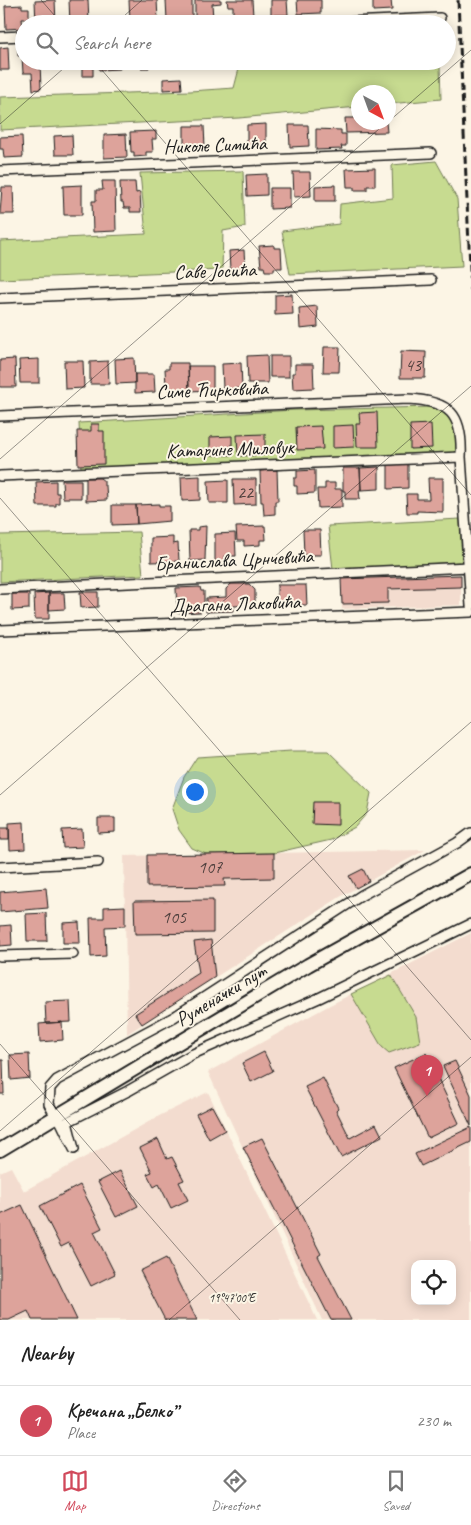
<!DOCTYPE html>
<meta charset="utf-8">
<style>
body{margin:0;font-family:Caveat,sans-serif;background:#f2f2f2;color:#222}
.controls{position:absolute;right:15px;bottom:15px;display:grid;overflow:hidden;border-radius:10px;box-shadow:0 2px 12px #0003}
.controls button{width:45px;height:45px;display:grid;place-items:center;padding:0;border:0;border-bottom:1px solid #e0e0e0;background:#fff;color:#222;font:25px sans-serif}
.compass{position:absolute;left:351px;top:85px;width:45px;height:45px;border-radius:50%;background:#fff;box-shadow:0 2px 12px #0003;rotate:139deg}
.you{position:absolute;left:194px;top:791px;width:18px;height:18px;margin:-12px;border:4px solid #fff;border-radius:50%;background:#1a73e8;box-shadow:0 0 0 8px #1a73e833}
.badge{display:grid;place-items:center;width:32px;height:32px;border-radius:50%;background:#d1495b;color:#fff;font-size:16px;font-weight:700}
.pin{position:absolute;translate:-50% -41px;filter:drop-shadow(0 1px 2px #0008)}
.pin::after{content:'';position:absolute;top:26px;width:18px;height:15px;background:inherit;clip-path:polygon(0 0,100% 0,50% 100%)}
.list{margin:0;padding:0;list-style:none}
h2{display:flex;justify-content:space-between;align-items:center;height:65px;margin:0;padding:0 20px;font-size:21px}
h2 small{font-size:16px;font-weight:400;color:#767676}
.list li{display:grid;grid-template-columns:32px 1fr auto;gap:15px;align-items:center;box-sizing:border-box;height:70px;padding:0 20px;border-top:1px solid #e0e0e0}
.list b{display:block;font-size:19px;white-space:nowrap}
.list p{margin:0;font-size:16px;white-space:nowrap;color:#767676}
.list em{font-size:16px;font-style:normal;color:#767676}
.icon{flex:none;width:28px;height:28px;fill:none;stroke:currentColor;stroke-width:2;stroke-linecap:round;stroke-linejoin:round}
.map{position:relative;flex:none;width:471px;height:1320px;overflow:hidden}
.search{position:absolute;background:#fff;box-shadow:0 2px 12px #0003;left:15px;right:15px;top:15px;height:55px;display:flex;align-items:center;gap:12px;box-sizing:border-box;padding:0 18px;border-radius:28px;color:#767676;font-size:19px}
.sheet{height:135px;background:#fff}
nav{display:flex;justify-content:space-around;align-items:center;box-sizing:border-box;height:70px;border-top:1px solid #e0e0e0;background:#fff;font-size:14px;color:#767676}
nav a{display:grid;justify-items:center;gap:2px}
nav .on{color:#d1495b}
.map>svg:first-child{display:block}
.built{fill:#f3dccf;fill-rule:evenodd}
.green{fill:#c7db90;stroke:#727c56}
.building{fill:#dda39b;stroke:#1c1c1c}
.lines{fill:none;stroke-linecap:round;stroke-linejoin:round}
.street-casing{stroke:#1c1c1c;stroke-width:12}
.secondary-casing{stroke:#1c1c1c;stroke-width:16}
.street{stroke:#fcf5e5;stroke-width:9}
.secondary{stroke:#fcf5e5;stroke-width:12}
.rail{stroke:#1c1c1c;stroke-width:3;stroke-dasharray:8 4;stroke-linecap:butt}
.ticks{fill:none;stroke:#1c1c1c;stroke-width:1;stroke-opacity:0.45}
.labels{text-anchor:middle;dominant-baseline:central;stroke-width:4;stroke-linejoin:round;paint-order:stroke}
.number-label{font-size:18px;fill:#4c3e3c}
.street-label{font-size:20px;fill:#1c1c1c;stroke:#fcf5e5}
.ticks-label{font-size:12px;text-anchor:middle;fill:#1c1c1c;stroke:#fcf5e5;stroke-width:4;stroke-linejoin:round;paint-order:stroke}
</style>
<div class="map">
<svg width="471" height="1320" viewBox="0 0 471 1320">
<rect width="100%" height="100%" fill="#fcf5e5"/>
<filter id="ink" filterUnits="userSpaceOnUse"><feTurbulence type="fractalNoise" baseFrequency=".02" numOctaves="2"/><feDisplacementMap in="SourceGraphic" scale="10" xChannelSelector="R" yChannelSelector="G"/><feConvolveMatrix kernelMatrix="1 2 1 2 8 2 1 2 1" color-interpolation-filters="sRGB"/></filter>
<g filter="url(#ink)">
<path class="built" d="M461,575V605L342,609L341,579Z
M425,850L340,897L127,1034L124,856Z
M471,933V1320H322L208,1072L330,1005ZM415,1264H452V1301H415Z
M208,1092L317,1320H0V1172L11,1167L24,1191L161,1115Z"/>
<path class="green" d="M240,65L440,66L441,99L389,104L388,92H358V107L239,118L0,130V97L190,91L234,88Z
M436,161L457,199L462,266L290,274L282,231L339,224L340,204L393,198L392,165Z
M243,171L245,227L223,231L222,270L0,279V241L146,234L140,173Z
M435,407L450,415L454,423L458,448L456,452L450,454L81,469L79,423L294,410Z
M460,519L462,562L333,569L328,526Z
M139,532L143,575L0,582V535Z
M291,751H328L371,793L367,813L355,827L331,840L274,853L206,854L192,848L179,830L172,809L184,777L197,757Z
M391,975L416,1017L420,1042L389,1053L382,1047L351,994Z"/>
<path class="building" d="M55,0L56,24H36L35,1Z
M69,0H88L89,23L70,24Z
M129,0H157L158,20L130,21Z
M166,0H192V19L167,20Z
M195,0H221V3L212,4L213,18L195,19Z
M227,0H252L253,16L233,17V6H228Z
M271,0H287L288,15H271Z
M297,0H321V13L298,14Z
M373,0H391L392,10L373,11Z
M22,5V8H29V19H22L23,28L6,29L5,6Z
M21,43H24V61H40L41,89L33,90L32,73H23L22,56H18V47H22Z
M8,47L9,70H0V48Z
M66,61H93V76H82V66H69V63H66Z
M98,61H120V69L99,70Z
M130,61H149V68H141V63L130,64Z
M181,78L182,89L163,90V79Z
M345,118H358V122H386L387,132L346,133Z
M266,124V148H247V125Z
M289,125H308L309,146L290,147Z
M184,126H204L205,147H184Z
M316,129L341,130V134H346V146H341L342,149L316,150Z
M156,131V139H152L153,152H146V156L134,157V152H131L130,132Z
M126,134L127,157L104,158V135Z
M72,135L73,155H55L54,136Z
M22,136L23,157L4,158L3,149H0V137Z
M375,168V186H367V190H354V187H347L346,169Z
M293,172H310L311,196L294,197Z
M267,174V195L247,196L246,175Z
M102,181H115L116,231L93,232L92,201H96V190H103Z
M120,182H135L136,193L140,192L141,212H130V208H124L123,202H121Z
M82,185V215H64L63,186Z
M335,185V201H315V186Z
M2,187H13L14,214H0Z
M270,188H290V208L270,209Z
M274,245V248H281L282,268H274V271H265L264,267H261L259,246Z
M244,250L245,268L230,269L229,251Z
M292,294L293,314L275,315V295Z
M317,306L318,327L300,329L299,308Z
M324,347H340L339,372H323Z
M401,351L426,352L425,378H400Z
M267,355L268,383H248L247,356Z
M270,356H289V377H270Z
M134,358L135,383L116,384L115,359Z
M15,359L16,387H0V360Z
M39,359V383H20L19,360Z
M64,361H83L84,388L65,389Z
M108,361L109,384H90V362Z
M169,363H188L189,390L169,391V385H166L165,369H169Z
M241,363L242,388L223,389L222,364Z
M295,364H313L314,388L293,389L292,373H295Z
M188,366H213V390L189,391Z
M135,374H154L155,392L135,393Z
M377,412L378,447H357L356,424H360L359,413Z
M91,424H99V431H104V464L78,465L77,431H91Z
M431,424L432,448L410,449V425Z
M353,425L354,447L333,448V426Z
M321,426L323,449L297,450L296,427Z
M265,434V455L238,456L237,435Z
M232,436V455H210V437Z
M408,464V488L388,489V465Z
M379,467V489L361,490L360,468Z
M343,468H360L361,490H359L360,499H345V491H343Z
M277,470L278,501H275V514L264,515L263,502H261L260,471Z
M315,470V493L297,494V486H294V478H297V471Z
M200,476V500L182,501L181,477Z
M86,478H100L104,481V486H106L107,500L86,501Z
M428,478H443V512L417,511V513H407L406,494H417V499H429Z
M233,479H256V504L234,505Z
M62,480H81V498H63Z
M228,480V503H209L208,481Z
M56,481V493H59V503H56V506H37L36,482Z
M325,483H335V489H342V507L318,508L317,489H325Z
M159,504V506H170V521L137,524L136,505Z
M112,505H136L137,524L112,525Z
M206,526L205,560L190,561L189,530H198V527Z
M265,526L266,540H260V545L244,546V541H237L236,527Z
M303,530H320L321,555H304Z
M235,533L236,556H225V564L215,565V534Z
M173,537V544L178,543L179,561L151,562V538Z
M461,575V587L388,589V603L342,604L341,579Z
M231,584H249L255,590V605L234,606V611L206,612V598L226,597V589Z
M277,585H306L307,605H277Z
M200,587L201,591H204V605H201V612L177,613L176,588Z
M80,592H98V607L81,608Z
M49,593V619H35L34,594Z
M49,593H64L65,609L49,610Z
M12,594H29V609L12,610Z
M313,802H338V825L312,824Z
M98,818H115V832L98,833Z
M24,822L25,849L10,850L9,823Z
M0,828H9V840H0Z
M82,829L83,847L63,848L62,830Z
M274,853V878L224,879L225,886L147,887V855Z
M363,869L369,881L356,888L349,876Z
M46,888L48,908L0,912V892Z
M213,900V933L135,934L134,901Z
M125,906V926L105,927L106,956L91,957L90,918H104V907Z
M46,913L47,941H27L26,914Z
M79,922L80,943H63V923Z
M11,925L12,945L0,946V926Z
M211,940L215,977L142,1024L135,1014L199,973L194,942Z
M70,1001L71,1022L46,1023L45,1002Z
M62,1022L63,1040L40,1042L39,1024Z
M264,1052L273,1071L251,1082L242,1063Z
M426,1053L459,1123L428,1138L394,1068Z
M29,1054L30,1078L11,1080L10,1055Z
M0,1060H3L4,1094H0Z
M455,1061L471,1095V1126L443,1066Z
M323,1078L338,1108L336,1110L350,1138L376,1124L382,1136L341,1157L305,1087Z
M212,1106L225,1130L209,1139L196,1114Z
M471,1127V1142L421,1166L415,1154Z
M262,1138L321,1254L318,1256L351,1320H331L243,1147Z
M158,1139L167,1159L172,1157L184,1180L179,1182L188,1200L171,1208L159,1184L154,1187L147,1174L152,1172L140,1148Z
M120,1171L138,1206L116,1217L98,1182Z
M80,1185L102,1228L94,1232L115,1274L91,1286L69,1243L61,1247L40,1206Z
M22,1205L77,1320H32L28,1311L9,1320H0V1215Z
M166,1258L197,1320H165L140,1271Z"/>
<g class="lines">
<g class="street-casing">
<path id="street" d="M304,24L440,18
M0,37L24,36
M0,171L431,153
M0,298L431,280
M0,416L408,399C450,401 463,414 461,457L471,606
M0,476L461,457
M0,589L469,567
M0,630L471,612
M471,833L457,843L362,895L174,1017L57,1080L50,1088L49,1104L56,1117L61,1122L74,1149L67,1122L128,1091L193,1054L319,998L471,924
M0,867L98,862
M0,956L73,954"/>
</g>
<g class="secondary-casing">
<path id="secondary" d="M0,1150L308,965L471,874"/>
</g>
<use href="#street" class="street"/>
<use href="#secondary" class="secondary"/>
<path class="rail" d="M458,0L471,290"/>
</g>
</g>
<path class="ticks" d="M41,0L62,24M115,24L142,0M94,61L471,495M388,122L471,50M0,124L72,61M0,459L387,122M0,498L471,1040M0,795L471,386M0,1044L240,1320M0,1131L471,722M169,1320L471,1057"/>
<g class="labels">
<g class="number-label">
<text x="413" y="365">43</text>
<text x="245" y="492">22</text>
<text x="210" y="867">107</text>
<text x="174" y="917">105</text>
</g>
<g class="street-label">
<text transform="translate(215 145) rotate(-2)">Николе Симића</text>
<text transform="translate(215 271) rotate(-2)">Саве Јосића</text>
<text transform="translate(212 390) rotate(-2)">Симе Ћирковића</text>
<text transform="translate(230 449) rotate(-2)">Катарине Миловук</text>
<text transform="translate(234 560) rotate(-3)">Бранислава Црнчевића</text>
<text transform="translate(235 604) rotate(-2)">Драгана Лаковића</text>
<text transform="translate(221 995) rotate(-31)">Руменачки пут</text>
</g>
</g>
<g class="ticks-label">
<text x="232" y="1302">19°47'00"E</text>
</g>
</svg>
<div class="controls">
<button><svg class="icon" aria-label="locate" viewBox="0 0 24 24"><circle cx="12" cy="12" r="6"/><path d="M12 2v4M12 18v4M2 12h4M18 12h4"/></svg></button>
</div>
<svg class="compass" viewBox="-18 -18 36 36"><path d="M0-13l5 13h-10z" fill="#e53935"/><path d="M0 13l5-13h-10z" fill="#767676"/></svg>
<div class="you"></div>
<div class="pin badge" style="left:427px;top:1096px">1</div>
<div class="search"><svg class="icon" aria-label="search" viewBox="0 0 24 24"><circle cx="10" cy="10" r="6"/><path d="M15 15l6 6"/></svg>Search here</div>
</div>
<section class="sheet">
<h2>Nearby<small></small></h2>
<ul class="list">
<li><span class="badge">1</span><div><b>Кречана „Белко”</b><p>Place</p></div><em>230 m</em></li>
</ul>
</section>
<nav>
<a class="on"><svg class="icon" aria-label="map" viewBox="0 0 24 24"><path d="M3 6l6-2 6 2 6-2v14l-6 2-6-2-6 2zM9 4v14M15 6v14"/></svg>Map</a>
<a><svg class="icon" aria-label="directions" viewBox="0 0 24 24"><path d="M12 3l9 9-9 9-9-9zM9 14v-3h6M13 9l2 2-2 2"/></svg>Directions</a>
<a><svg class="icon" aria-label="saved" viewBox="0 0 24 24"><path d="M7 4h10v16l-5-4-5 4z"/></svg>Saved</a>
</nav>
